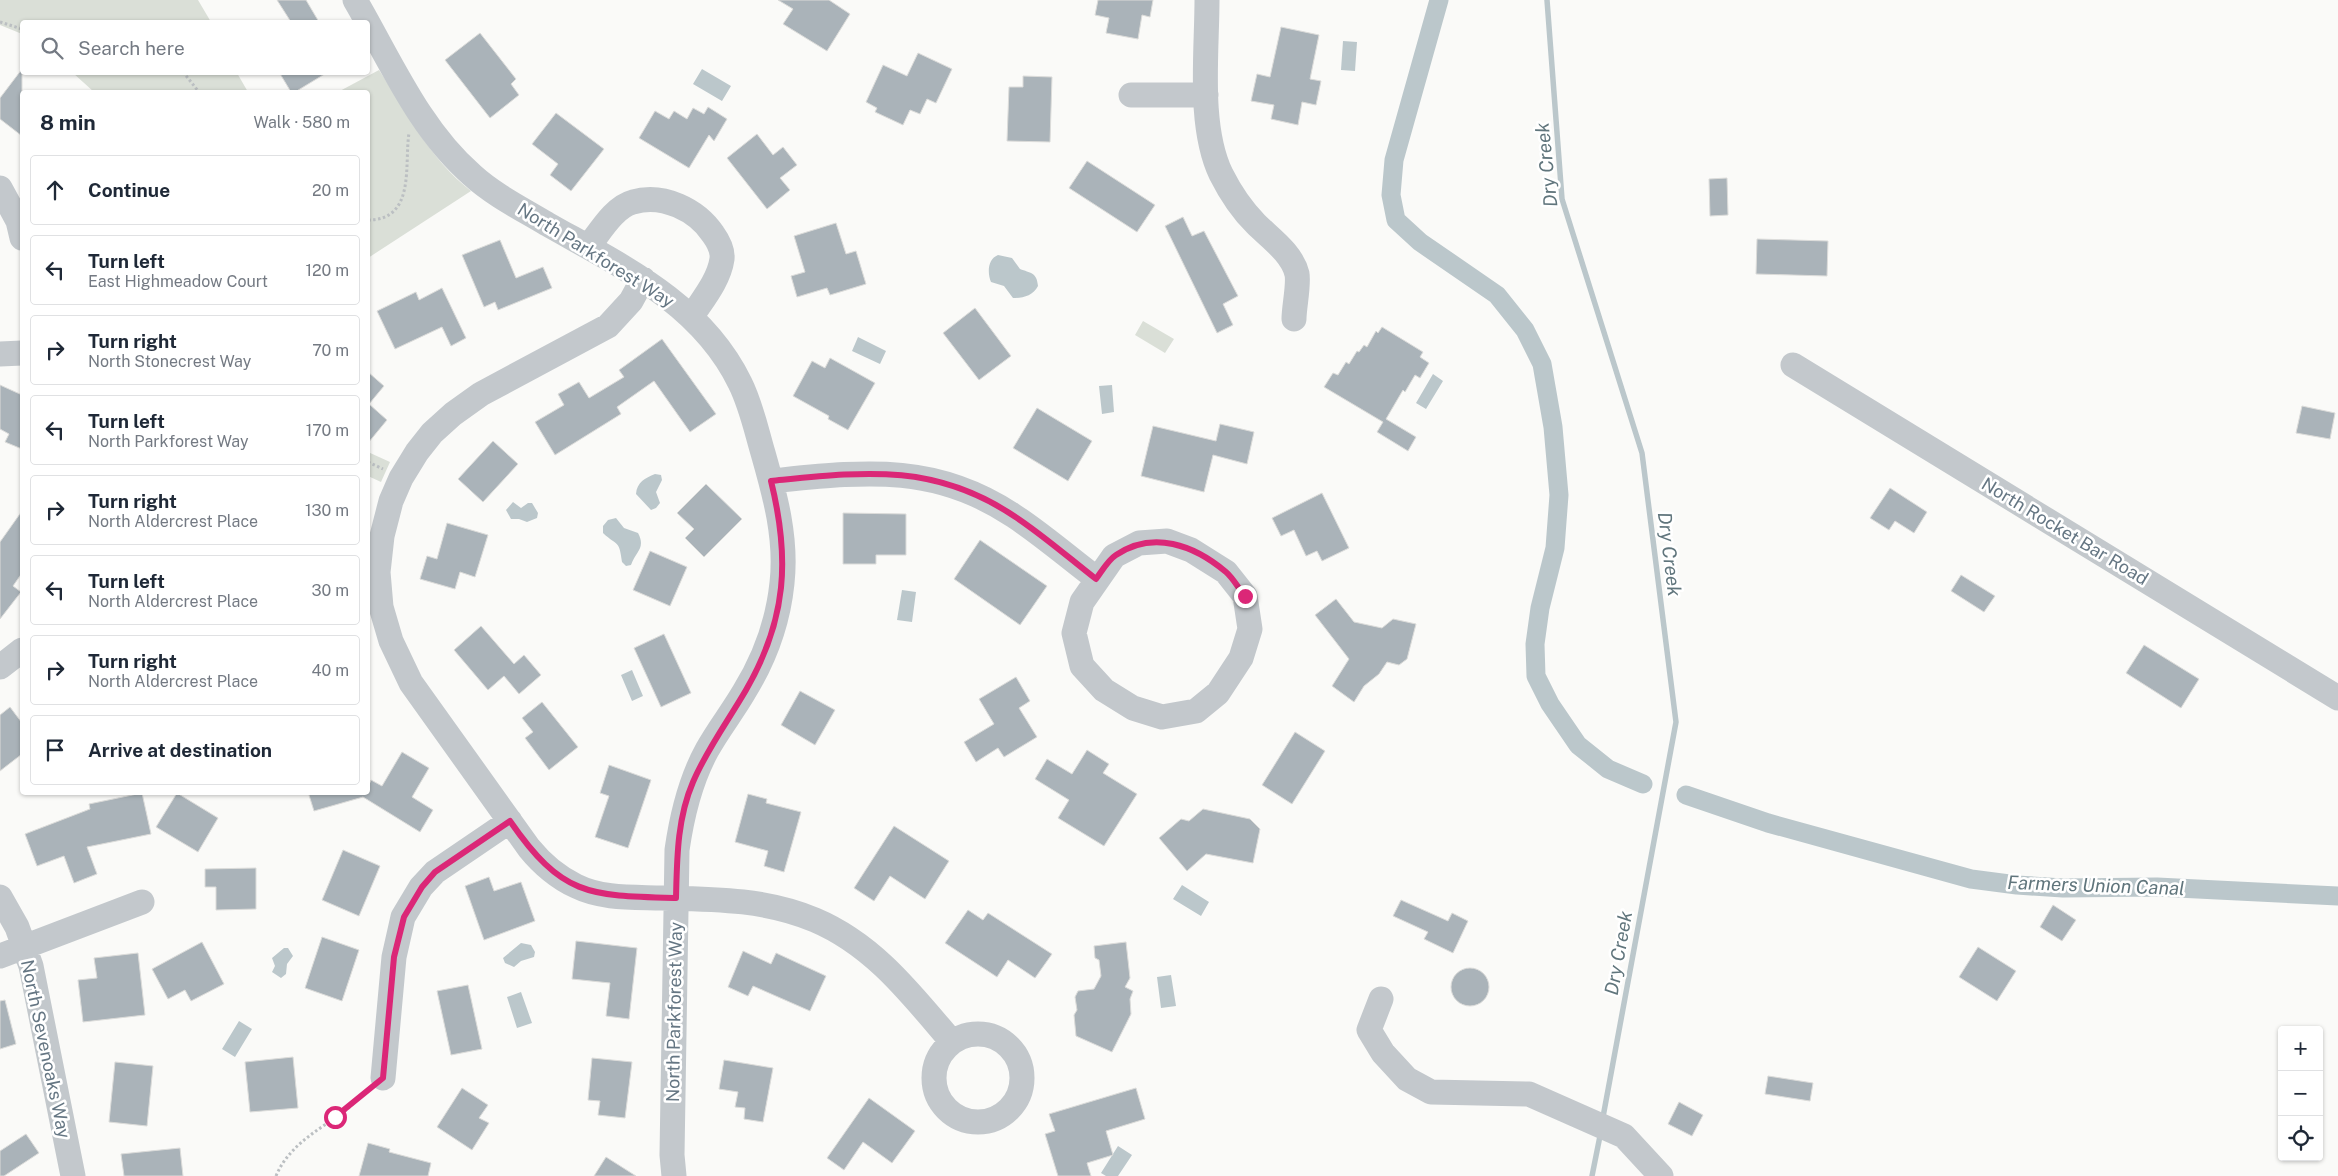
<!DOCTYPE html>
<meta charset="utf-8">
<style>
body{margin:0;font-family:"Public Sans",sans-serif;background:#f6f6f7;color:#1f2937}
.controls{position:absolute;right:15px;bottom:15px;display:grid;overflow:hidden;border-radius:5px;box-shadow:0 1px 4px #0004}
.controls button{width:45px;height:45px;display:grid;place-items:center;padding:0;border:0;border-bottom:1px solid #e0e1e3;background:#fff;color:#1f2937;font:25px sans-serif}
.stop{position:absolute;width:15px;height:15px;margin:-11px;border:4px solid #db2777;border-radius:50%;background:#fff}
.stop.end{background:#db2777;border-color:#fff;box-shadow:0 1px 5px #0008}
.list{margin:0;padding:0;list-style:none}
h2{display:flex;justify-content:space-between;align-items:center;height:65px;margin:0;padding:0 20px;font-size:21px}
h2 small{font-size:16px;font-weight:400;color:#747a83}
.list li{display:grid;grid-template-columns:32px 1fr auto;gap:15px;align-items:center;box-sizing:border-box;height:70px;margin:0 10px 10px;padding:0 10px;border:1px solid #e0e1e3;border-radius:5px}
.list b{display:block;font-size:19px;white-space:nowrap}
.list p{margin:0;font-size:16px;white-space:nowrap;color:#747a83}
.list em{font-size:16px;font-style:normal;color:#747a83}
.icon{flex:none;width:28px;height:28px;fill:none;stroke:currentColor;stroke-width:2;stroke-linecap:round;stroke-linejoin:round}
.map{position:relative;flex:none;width:2338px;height:1176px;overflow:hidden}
.search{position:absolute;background:#fff;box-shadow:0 1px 4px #0004;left:20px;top:20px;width:350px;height:55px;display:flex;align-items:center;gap:12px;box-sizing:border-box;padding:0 18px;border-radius:5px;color:#747a83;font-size:19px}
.panel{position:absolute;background:#fff;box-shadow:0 1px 4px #0004;left:20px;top:90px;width:350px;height:705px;border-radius:5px}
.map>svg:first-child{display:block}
.green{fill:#dadfd7}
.water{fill:#bbc7cb}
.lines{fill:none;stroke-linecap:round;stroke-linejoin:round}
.stream{stroke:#bbc7cb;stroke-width:5.5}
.canal{stroke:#bbc7cb;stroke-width:19}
.building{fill:#aab3b9;stroke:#dcdcda}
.path{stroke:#bbbfc2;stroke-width:3;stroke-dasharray:2.5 2.5;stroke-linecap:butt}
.minor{stroke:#c3c8cc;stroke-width:25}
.route{stroke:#db2777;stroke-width:6}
.labels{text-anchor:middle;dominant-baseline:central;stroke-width:5;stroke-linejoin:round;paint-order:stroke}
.street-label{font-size:18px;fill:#657683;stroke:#fff}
.water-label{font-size:19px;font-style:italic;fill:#60757c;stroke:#fff}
</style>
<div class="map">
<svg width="2338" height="1176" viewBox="0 0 2338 1176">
<rect width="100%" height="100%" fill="#fafaf8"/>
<path class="green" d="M0,0H198L211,22H22V34L0,25Z
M379,70C407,113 430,159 471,191L368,258V92H338Z
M73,73H237L248,92H94Z
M1143,321L1174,339L1165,353L1135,335Z
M368,452L390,462L381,482L368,476Z"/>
<path class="water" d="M1343,41L1357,42L1355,71L1341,70Z
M702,69L731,86L722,101L693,84Z
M998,255L1012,258L1020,269C1030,273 1037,272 1038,286C1033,296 1023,298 1013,298L1004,286L991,282C987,272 988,259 998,255Z
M858,337L886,351L880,364L852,351Z
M1433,374L1443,381L1426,409L1416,403Z
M1112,385L1114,412L1102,414L1099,386Z
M655,474L661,475L662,480L656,492L660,503L656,508L651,510L636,494C637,482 645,478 655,474Z
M513,502L521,508L528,503H532L538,513L537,518L527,522L519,519H511L506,510Z
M616,518L624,528L638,533C646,548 636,551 631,565L626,566L622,562C619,539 618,547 603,533V526L608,520Z
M902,590L916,592L912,622L897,620Z
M632,670L643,696L632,701L621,675Z
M1182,885L1209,902L1201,916L1173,899Z
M521,943L531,945L535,952L534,957L521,961L514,967L505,963L503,958Z
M284,948H288L293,956L287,964L286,974L281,978L272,972L275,966L272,958Z
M1171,975L1176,1006L1161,1008L1157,977Z
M521,992L532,1023L517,1028L507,997Z
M239,1021L252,1029L235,1057L222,1049Z
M1118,1146L1132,1155L1118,1176H1106L1101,1173Z"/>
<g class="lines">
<path class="stream" d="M1547,0L1562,199L1642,453L1676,722L1603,1117
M1592,1176L1601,1131"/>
<path class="canal" d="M1439,0L1394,160L1391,195L1396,220L1420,242L1497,295L1525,330L1542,364L1553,427L1559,495L1555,548L1540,608L1535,644L1536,676L1550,704L1578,745L1608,769L1643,784
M1686,795L1768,823L1971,879L2017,885L2063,888L2157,887L2338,896"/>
</g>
<path class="building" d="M277,0H306L319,22H291Z
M778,0H829L850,14L827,51L783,24L793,9Z
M1098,0H1153L1150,17L1142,15L1138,39L1106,33L1109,18L1095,15Z
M1281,27L1319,35L1310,79L1321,81L1316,105L1302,102L1298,125L1271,119L1274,105L1251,101L1257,74L1270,77Z
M480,33L516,79L511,84L519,95L490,118L445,60Z
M918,53L952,69L936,103L927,99L920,114L910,110L903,125L875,112L877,108L866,102L883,65L907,76Z
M22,69V136L0,119V98Z
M279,72H328L295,92H291Z
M1023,76L1052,77L1050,142L1007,141L1009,87H1023Z
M708,107L727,119L714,141L709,135L689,168L639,138L655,111L669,119L674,111L687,119L693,108L704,114Z
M556,113L604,149L571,191L550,175L558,164L532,144Z
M757,134L773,155L783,147L797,165L780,178L790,190L767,209L727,158Z
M1087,161L1155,205L1137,232L1069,188Z
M1727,178L1728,215L1710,216L1709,179Z
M1183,217L1192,236L1204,231L1238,296L1223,304L1233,325L1217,333L1165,226Z
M836,223L846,254L856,251L866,284L830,295L827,288L797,297L791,276L805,272L794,236Z
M1757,239L1828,241L1827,276L1756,274Z
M500,240L516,278L543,267L552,288L498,310L495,302L484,307L462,255Z
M442,288L466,338L451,346L442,327L395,349L377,311L416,292L419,300Z
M975,308L1011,356L979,380L943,333Z
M1382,327L1423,352L1420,357L1429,363L1420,378L1415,375L1405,392L1403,390L1386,419L1416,437L1408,451L1377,432L1383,422L1324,387L1333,373L1338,375L1346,362L1349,364L1357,351L1359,352L1364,345L1367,347L1376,331L1378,333Z
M662,339L716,414L690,432L654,381L617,407L621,414L555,455L535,422L564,405L558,394L579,382L589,398L624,377L619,370Z
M830,358L875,383L848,430L828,419L829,416L793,396L812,361L825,368Z
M368,372L384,386L369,404L387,420L368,443Z
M0,385L22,395V449L5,442L9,434L0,429Z
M2302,406L2335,413L2330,439L2296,433Z
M1037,408L1092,441L1068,481L1013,448Z
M1220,424L1254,432L1247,464L1213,455L1204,492L1141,476L1153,426L1216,441Z
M493,441L518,464L483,502L458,479Z
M706,484L742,519L704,557L685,538L694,529L677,513Z
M1890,488L1927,512L1914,533L1895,521L1889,530L1870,518Z
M1322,493L1349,548L1322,561L1317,551L1306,556L1294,530L1281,536L1272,518Z
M22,511V573L13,586L21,592L0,619V542Z
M843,513L906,514V555H876V564H843Z
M447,523L488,535L475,577L460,572L455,589L420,579L427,556L437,559Z
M980,540L1047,586L1020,625L954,579Z
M650,551L687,567L670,606L633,590Z
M1961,575L1995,596L1984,612L1951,591Z
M1336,599L1354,622L1382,628L1393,619L1416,624L1407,659L1399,665L1387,662L1379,674L1364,686L1354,702L1332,686L1349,659L1315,615Z
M481,626L514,664L524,655L541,675L519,694L504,676L488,690L454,650Z
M664,634L691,693L661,707L634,648Z
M2144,645L2199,679L2181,708L2126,673Z
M1016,677L1030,701L1019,708L1037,737L1004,757L998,748L976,762L964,742L994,724L979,699Z
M800,691L835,710L815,745L781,725Z
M542,702L578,747L549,770L525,738L533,732L522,718Z
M10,707L22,723V754L0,771V715Z
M1295,732L1325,751L1292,804L1262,785Z
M1087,750L1109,764L1103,773L1137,794L1104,846L1058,818L1069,800L1035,779L1047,759L1072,774Z
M402,752L429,768L412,797L433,810L420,832L363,797L314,811L308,792H368V787L371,780L382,786Z
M609,765L651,780L628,848L595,837L609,796L600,793Z
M142,793L151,834L87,847L97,874L74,883L64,856L37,866L25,834L90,809L89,804Z
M177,793L218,818L198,852L156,827Z
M748,794L767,799L766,803L801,812L784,872L764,866L768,851L735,842Z
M1203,809L1250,819L1260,829L1253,863L1206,854L1187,871L1159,838L1181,819L1189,821Z
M894,826L949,861L925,899L890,876L874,901L854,888Z
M343,850L380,866L359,916L322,900Z
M256,868V909L216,910V887H205V869Z
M489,877L494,891L521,882L535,921L484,940L465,886Z
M1401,900L1448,921L1452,913L1468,921L1453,953L1424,939L1428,932L1393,916Z
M2053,905L2076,920L2062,941L2040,927Z
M968,910L983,920L988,913L1052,954L1035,978L1008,960L997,977L945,943Z
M322,937L359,950L342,1001L305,988Z
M576,941L637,948L629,1019L606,1016L610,983L572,979Z
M202,942L224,984L191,1001L185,990L168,999L152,969Z
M1126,942L1130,978L1125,987L1133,991L1130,999L1131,1014L1112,1052L1076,1036L1074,1015L1077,1010L1075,997L1078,991L1094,989L1101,976L1099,960L1095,958L1094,946Z
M1978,947L2016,971L1997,1001L1959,977Z
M743,951L771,964L776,953L826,976L810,1011L753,986L748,996L728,987Z
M138,953L145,1015L83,1022L78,980L97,978L94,958Z
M1451 987a19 19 0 1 1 38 0a19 19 0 1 1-38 0Z
M468,985L482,1049L451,1055L437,991Z
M5,1000L16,1044L0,1049V1001Z
M293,1057L298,1108L250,1112L245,1062Z
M592,1058L632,1062L625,1118L598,1115L600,1101L588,1100Z
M724,1060L773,1068L763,1122L744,1119L745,1108L735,1107L738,1092L719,1089Z
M115,1062L153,1066L147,1126L109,1122Z
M1768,1076L1813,1083L1810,1101L1765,1094Z
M462,1088L488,1105L479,1118L489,1123L472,1150L437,1127Z
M1136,1088L1145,1119L1106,1131L1113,1155L1087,1163L1091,1176H1058L1045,1134L1055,1131L1049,1114Z
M869,1098L915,1131L892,1163L863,1142L844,1170L827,1158Z
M1679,1102L1703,1115L1692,1136L1668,1124Z
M26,1134L39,1153L4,1176H0V1151Z
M368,1143L390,1149L389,1152L431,1163L428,1176H359Z
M180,1148L183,1176H124L121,1154Z
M606,1157L636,1176H594Z"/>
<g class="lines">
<path class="path" d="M0,22L22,29
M183,72L199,92
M368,220C416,220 404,165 409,133
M368,462L383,469
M276,1176C288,1147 316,1131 341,1114C350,1108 358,1098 367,1091"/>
<path class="minor" d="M355,0C390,60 419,129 472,175C494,195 522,209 547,224C621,266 701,303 740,383C751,405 756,429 763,453C775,495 787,538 782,583C778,622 765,658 744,692C733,711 718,730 707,750C690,781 682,815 677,850L672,1155L674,1176
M1207,0C1207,53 1198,126 1221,174C1230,192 1242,210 1256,224C1270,238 1292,253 1297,274C1299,285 1294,307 1294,319
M1131,95H1206
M0,188L18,221L22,238
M588,247C600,232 614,207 633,202C663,193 697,210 713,234C718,241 723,250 722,259C719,280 703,299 692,316
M643,279L631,301L608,326L481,394L453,414L432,433L417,452L401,478L391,501L382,536L378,572L381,607L391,641L411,683L529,848C542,864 557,877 576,886C602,899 633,897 662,898C713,899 766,899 815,920C874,945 911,994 952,1042
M0,354L22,353
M1793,365L2338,698
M771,481C862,472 934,462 1014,516C1043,535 1069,558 1097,579
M1167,541L1191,550L1226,572L1245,596L1250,629L1241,658L1218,693L1196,711L1162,717L1133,708L1104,690L1082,666L1074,633L1082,602L1114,556L1139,543Z
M0,667L22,650
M0,897L17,927L31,966L73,1176
M0,956L142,902
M1381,999L1369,1030L1383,1053L1407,1079L1431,1092L1529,1094L1624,1136L1661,1176
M934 1078a44 44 0 1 1 88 0a44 44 0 1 1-88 0Z
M383,1078L394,957L403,917L421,887L435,872L510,821"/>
</g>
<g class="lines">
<path class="route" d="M335,1117L383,1078L394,957L404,917L422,887L435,872L510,821C562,896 588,896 676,898C677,859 677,819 693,782C707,749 728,721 746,690C787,619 790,558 771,481C862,472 933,462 1014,516C1043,535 1069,558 1096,579C1102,571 1108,560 1116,555C1153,530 1194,545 1226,572C1233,578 1239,589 1245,596"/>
</g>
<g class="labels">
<g class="street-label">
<text transform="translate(596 255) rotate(32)">North Parkforest Way</text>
<text transform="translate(2065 531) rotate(31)">North Rocket Bar Road</text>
<text transform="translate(674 1012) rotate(-89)">North Parkforest Way</text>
<text transform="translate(46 1049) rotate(78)">North Sevenoaks Way</text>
</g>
<g class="water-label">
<text transform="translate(1546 165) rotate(-96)">Dry Creek</text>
<text transform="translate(1670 554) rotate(83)">Dry Creek</text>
<text transform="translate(2096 885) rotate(2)">Farmers Union Canal</text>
<text transform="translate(1618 953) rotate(-80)">Dry Creek</text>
</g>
</g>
</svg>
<div class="controls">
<button>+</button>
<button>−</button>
<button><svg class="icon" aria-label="locate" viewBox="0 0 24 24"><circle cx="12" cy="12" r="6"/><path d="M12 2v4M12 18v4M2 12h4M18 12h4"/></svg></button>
</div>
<div class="stop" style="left:335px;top:1117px"></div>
<div class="stop end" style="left:1245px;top:596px"></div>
<div class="search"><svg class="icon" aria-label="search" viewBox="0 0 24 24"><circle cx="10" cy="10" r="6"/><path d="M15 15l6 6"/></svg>Search here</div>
<section class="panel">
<h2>8 min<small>Walk · 580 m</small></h2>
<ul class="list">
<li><svg class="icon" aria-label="ahead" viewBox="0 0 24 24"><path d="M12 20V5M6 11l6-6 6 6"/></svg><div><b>Continue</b></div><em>20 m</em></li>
<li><svg class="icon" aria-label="left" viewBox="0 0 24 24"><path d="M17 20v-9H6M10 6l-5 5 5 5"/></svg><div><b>Turn left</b><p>East Highmeadow Court</p></div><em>120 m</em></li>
<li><svg class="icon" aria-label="right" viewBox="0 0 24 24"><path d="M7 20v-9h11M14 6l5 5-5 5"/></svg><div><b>Turn right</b><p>North Stonecrest Way</p></div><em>70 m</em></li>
<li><svg class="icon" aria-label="left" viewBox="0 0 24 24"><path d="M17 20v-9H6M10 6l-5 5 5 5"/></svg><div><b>Turn left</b><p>North Parkforest Way</p></div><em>170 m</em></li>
<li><svg class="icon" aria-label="right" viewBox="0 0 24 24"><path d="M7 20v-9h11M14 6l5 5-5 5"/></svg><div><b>Turn right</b><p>North Aldercrest Place</p></div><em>130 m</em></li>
<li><svg class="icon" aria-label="left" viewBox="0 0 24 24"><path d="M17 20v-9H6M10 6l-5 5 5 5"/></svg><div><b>Turn left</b><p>North Aldercrest Place</p></div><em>30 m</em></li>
<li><svg class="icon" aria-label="right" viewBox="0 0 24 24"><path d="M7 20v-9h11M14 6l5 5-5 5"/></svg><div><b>Turn right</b><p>North Aldercrest Place</p></div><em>40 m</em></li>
<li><svg class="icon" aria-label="arrive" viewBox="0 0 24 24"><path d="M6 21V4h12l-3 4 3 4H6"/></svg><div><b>Arrive at destination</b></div></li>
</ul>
</section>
</div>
